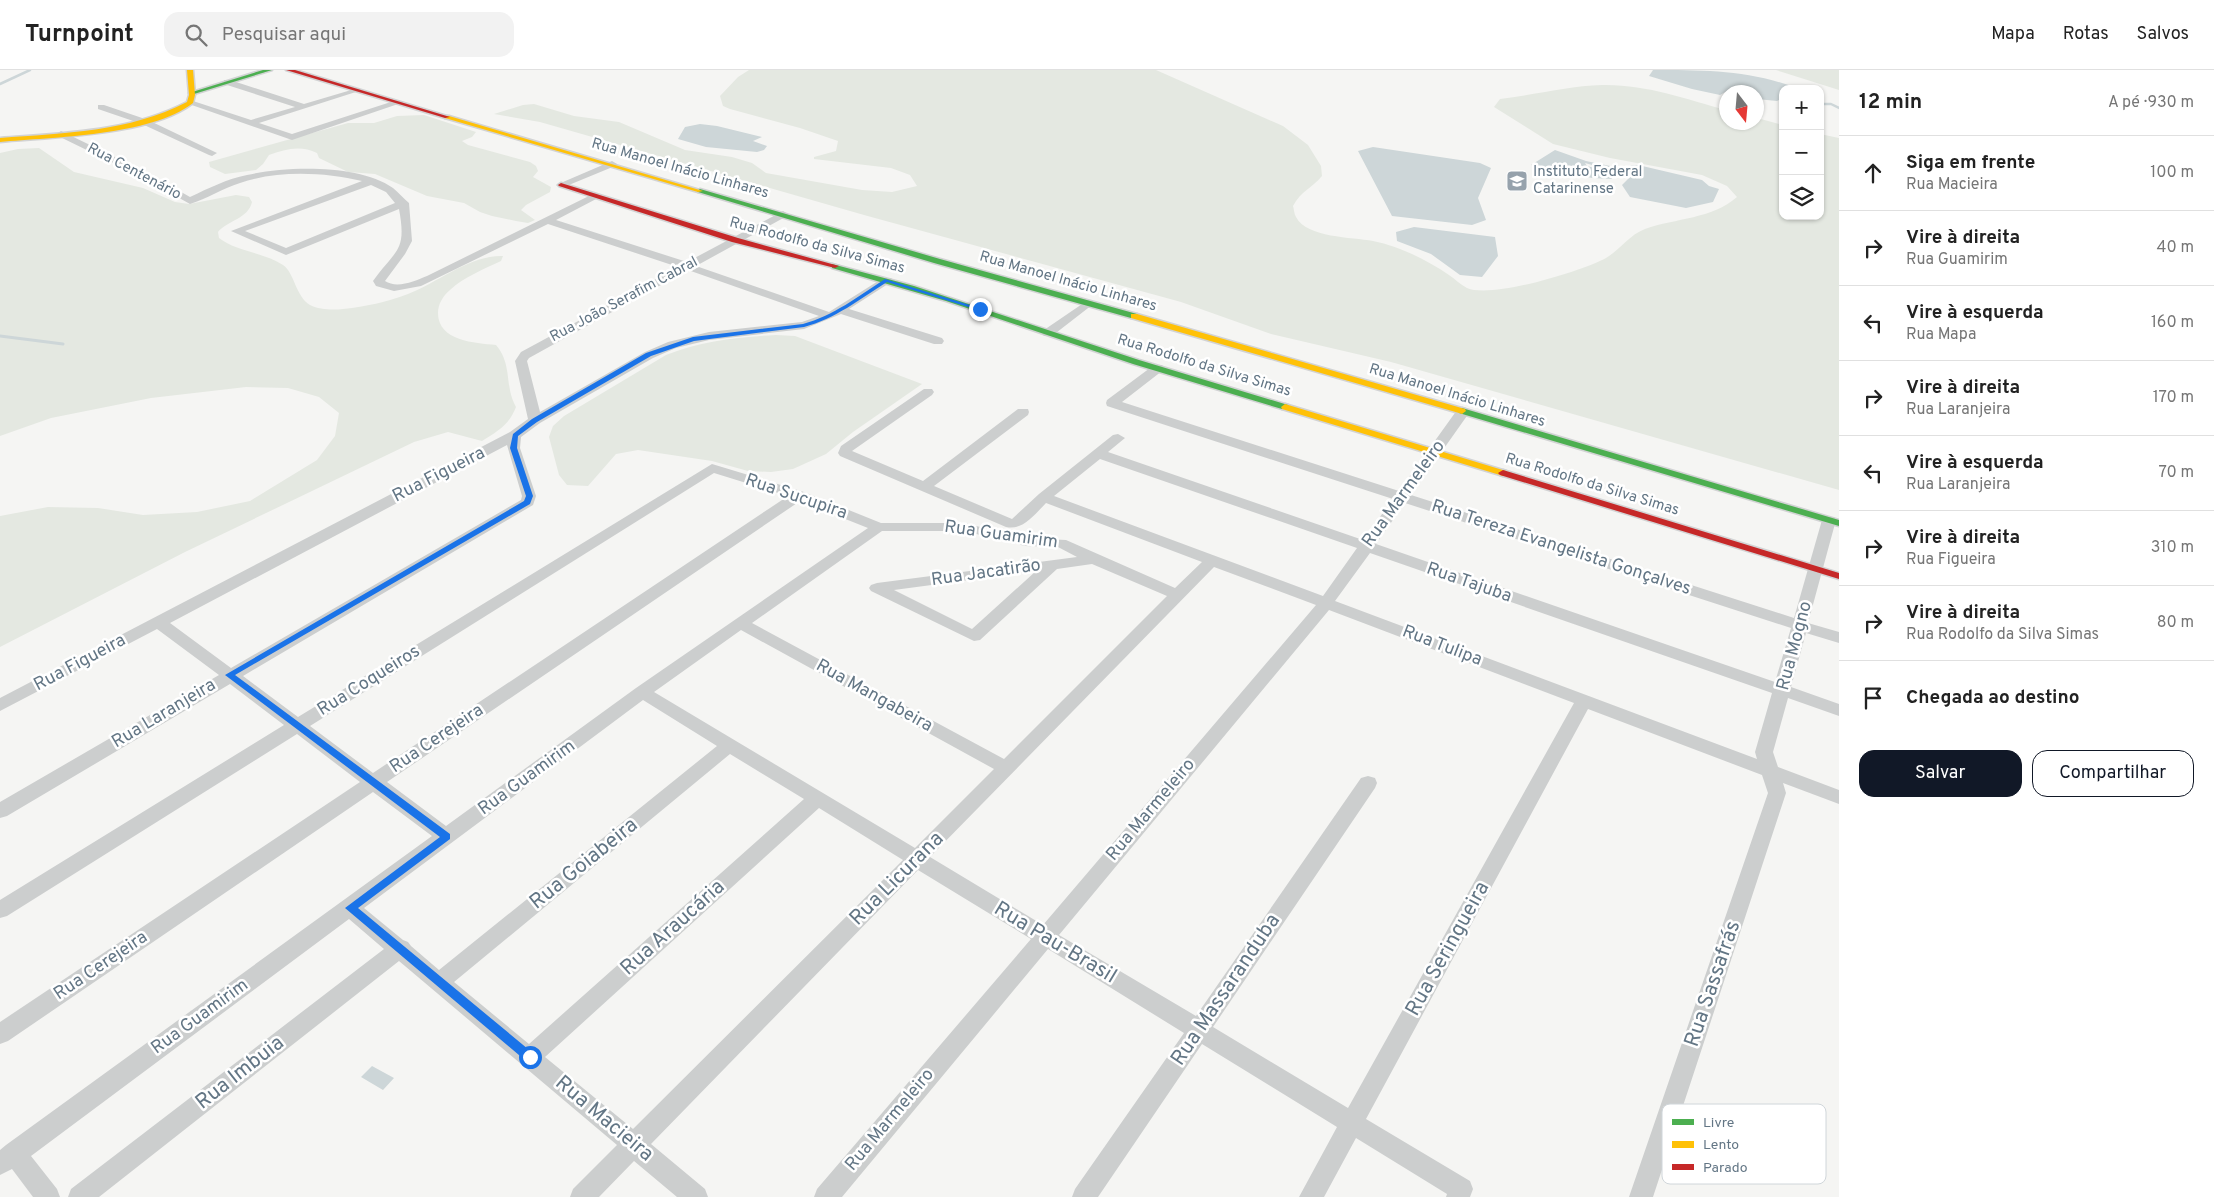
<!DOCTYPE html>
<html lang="pt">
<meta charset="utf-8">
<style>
body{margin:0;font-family:Overpass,sans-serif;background:#f2f2f2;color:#222}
.controls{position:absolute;right:15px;top:15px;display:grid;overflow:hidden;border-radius:10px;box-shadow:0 1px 4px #0004}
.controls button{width:45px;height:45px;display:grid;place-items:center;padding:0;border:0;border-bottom:1px solid #e0e0e0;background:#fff;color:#222;font:25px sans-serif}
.compass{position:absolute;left:1719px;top:15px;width:45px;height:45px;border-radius:50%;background:#fff;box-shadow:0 1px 4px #0004;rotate:164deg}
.stop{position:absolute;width:15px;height:15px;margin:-11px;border:4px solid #1a73e8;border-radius:50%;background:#fff}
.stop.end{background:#1a73e8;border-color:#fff;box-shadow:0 1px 5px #0008}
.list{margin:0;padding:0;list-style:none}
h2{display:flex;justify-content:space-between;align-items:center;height:65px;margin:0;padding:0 20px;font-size:21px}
h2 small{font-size:16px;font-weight:400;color:#767676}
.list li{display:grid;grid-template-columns:32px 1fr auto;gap:15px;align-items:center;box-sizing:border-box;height:75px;padding:0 20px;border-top:1px solid #e0e0e0}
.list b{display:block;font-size:19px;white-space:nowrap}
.list p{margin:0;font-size:16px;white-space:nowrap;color:#767676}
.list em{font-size:16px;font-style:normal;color:#767676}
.actions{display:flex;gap:10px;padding:15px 20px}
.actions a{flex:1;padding:11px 0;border:1px solid #111827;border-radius:15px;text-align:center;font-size:18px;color:#111827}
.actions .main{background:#111827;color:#fff}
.icon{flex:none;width:28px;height:28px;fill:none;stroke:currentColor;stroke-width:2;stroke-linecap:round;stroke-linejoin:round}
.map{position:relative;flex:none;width:1839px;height:1127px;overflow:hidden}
header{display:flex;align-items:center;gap:30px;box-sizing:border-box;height:70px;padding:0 25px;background:#fff;border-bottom:1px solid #e0e0e0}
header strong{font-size:24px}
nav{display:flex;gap:28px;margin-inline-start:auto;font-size:18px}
.search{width:350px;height:45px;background:#f2f2f2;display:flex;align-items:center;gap:12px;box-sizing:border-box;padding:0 18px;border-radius:15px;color:#767676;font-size:19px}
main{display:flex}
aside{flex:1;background:#fff}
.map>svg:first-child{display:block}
.green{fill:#e4e8e1}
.water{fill:#cdd6d8}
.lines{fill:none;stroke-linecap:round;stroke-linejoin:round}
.stream-far1{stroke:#cdd6d8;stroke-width:2.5}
.stream{stroke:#cdd6d8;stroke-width:3}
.fast-casing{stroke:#d2d3d4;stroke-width:3}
.slow-casing{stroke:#d2d3d4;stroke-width:3}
.jam-casing{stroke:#d2d3d4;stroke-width:3}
.street{fill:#cccece;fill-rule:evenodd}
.fast{fill:#4caf50;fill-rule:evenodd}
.slow{fill:#ffc107;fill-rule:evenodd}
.jam{fill:#c62828;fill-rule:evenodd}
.route{fill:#1a73e8}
.labels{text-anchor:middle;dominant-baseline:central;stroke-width:5;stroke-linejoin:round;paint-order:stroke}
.far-street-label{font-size:15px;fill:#637685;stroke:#fff}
.far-poi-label{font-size:15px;fill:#637685;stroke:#fff;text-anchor:start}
.street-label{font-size:18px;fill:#637685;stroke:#fff}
.near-street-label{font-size:21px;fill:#637685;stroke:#fff}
.key{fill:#fff;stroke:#d0d6da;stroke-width:1}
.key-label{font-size:14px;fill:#637685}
</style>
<header>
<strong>Turnpoint</strong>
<div class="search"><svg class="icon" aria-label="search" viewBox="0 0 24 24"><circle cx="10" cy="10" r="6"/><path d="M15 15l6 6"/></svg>Pesquisar aqui</div>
<nav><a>Mapa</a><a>Rotas</a><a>Salvos</a></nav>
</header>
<main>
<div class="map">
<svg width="1839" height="1127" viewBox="0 0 1839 1127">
<rect width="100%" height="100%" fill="#f5f5f3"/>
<path class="green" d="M749,0H1156L1283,56L1308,75L1321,96L1322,106C1311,119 1301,121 1293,136C1294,139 1294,144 1296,147C1307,168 1352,167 1373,171C1399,176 1427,190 1449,205C1455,209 1461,215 1467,218C1492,229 1582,201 1606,188C1621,179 1629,165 1645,159C1676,148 1712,149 1737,127L1727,116L1702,105L1610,88L1553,74L1494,37L1500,29C1534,25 1568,16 1602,15C1645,14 1686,29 1726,40V52H1756L1757,48L1783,55V146H1820V64L1839,68V420L1391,292L1271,264L1181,232L864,145L540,52L494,44L523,35L534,34L574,46L619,52L685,80L732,87L752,93L766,103L862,120L892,122L917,116L910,105L891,98L814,89V87L836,81L838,71L800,58L730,39L723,36L720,26L738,7Z
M1776,0H1839V20Z
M424,45L476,62L472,67L462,71L468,75L530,92L536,96L538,101L533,107L551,117L550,122L526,135L521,140L535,150L528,153L516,151L492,146L480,142L464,133L427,126L375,104L348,102L319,88L317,83C301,75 285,79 269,85L263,94L256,100L225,104L210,97L209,92L348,53H374L397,46Z
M39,78L74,102L143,118L175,132L189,134L236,125L249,127L252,132C248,149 228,150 218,162L219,168C237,182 263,182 283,195C294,202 296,227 310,235C322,241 339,240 352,238C373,235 395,230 415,221C442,209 472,185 503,186L501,191C484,199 464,207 450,220C443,226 438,234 438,243C438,271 475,273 496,275C513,295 504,316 516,337C509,355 498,361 482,371L448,362L414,372L185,482L0,577V446L48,437L98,438L143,445L197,442L250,431L317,390L335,366L339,343L319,327L288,318L246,317L151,328L51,348L0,366V83L18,79Z
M776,265L795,266L922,314L853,362L826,384L793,399L771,402L748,401L712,391L638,380L616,384L588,416L567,415L559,405L549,367L553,356L564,346L666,285C701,271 738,267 776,265Z"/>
<path class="water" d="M1653,0C1705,0 1751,0 1799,19H1783V28L1777,31L1757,29L1756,22L1727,21L1720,25L1692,19L1649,6Z
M700,54L717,56L762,67L753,71L767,76L764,80L757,82L706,77L678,69L685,57Z
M1373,77L1480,93L1491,98L1478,128L1486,150L1472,155L1392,146L1358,81Z
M1555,80L1586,91L1615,97H1599L1585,93L1587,96L1613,103L1612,109L1592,108L1531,95Z
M1638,95L1702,110L1709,116L1719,119L1713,132L1686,138L1630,127L1622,115L1634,103L1630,96Z
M1414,157L1495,167L1498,186L1482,207L1460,205L1431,184L1397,171L1396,162Z
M372,996L394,1008L383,1020L361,1007Z"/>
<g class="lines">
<path class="stream-far1" d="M0,14L30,0
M1820,34H1831L1839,38"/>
<path class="stream" d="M0,266L63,274"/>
<g class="fast-casing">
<path id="fast" d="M263,0H272L194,24L189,23Z
M700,119L940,189L1137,244L1138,246L1131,248L934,193L698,122L697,121Z
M832,194L914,216L1139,290L1288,335L1289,337L1288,339H1282L1133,294L946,231L832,198Z
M1462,338L1839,450V456L1459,343L1458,341Z"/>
</g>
<g class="slow-casing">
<path id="slow" d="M187,0H193L195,25L193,33C151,66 52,67 0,72V68C64,63 129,62 187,32L189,25Z
M445,46H449L703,121L698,122L445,48Z
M1131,244H1137L1465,339L1466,341L1462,344L1459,343L1131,248Z
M1285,334L1506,401L1508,403L1503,406L1500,405L1282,339L1281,337Z"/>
</g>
<g class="jam-casing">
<path id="jam" d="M286,0H295L450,47L445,48Z
M561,113L738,168L839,196L835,198L732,172L559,116L558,115Z
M1503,400L1839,503V509L1500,405L1498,403Z"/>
</g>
<path class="street" d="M224,10H230L304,34L358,18L362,20L259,53L292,64L397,30L404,32L292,70L186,33L193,31L251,50L295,37L224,14Z
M98,35H104L148,50L217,83L212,86L209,85L142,54L98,39Z
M61,61L144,101L190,127C209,118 227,109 247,105C286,96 359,94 393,118C398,122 404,129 409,133L412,171L405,184L385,211C397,219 415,211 427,206L595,123L598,124V128L556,150L687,192L783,141L788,144L787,146L696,196L829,242L883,208H891L893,210L891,212L849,239L942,268L944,271L942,274H934L841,244L804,259L709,270L676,278L653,288L540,353L521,367L520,378L536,426L533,435L243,606L298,647L712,394L804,422L881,453H964L1025,468L1066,470L1175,518L1202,492L1046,433C1035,444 1023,461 1006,457L840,386L838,383L841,376L924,319H932L934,322L932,325L852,381L923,411L1018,339H1028L1029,342L1028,345L934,416L1012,449L1039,424L1113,365L1118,364L1125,368L1108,382L1363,470L1393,429L1107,336L1106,333L1107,330L1154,295H1162L1164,298L1162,301L1122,332L1399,421L1457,340H1467L1469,343L1411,425L1794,548L1822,450L1824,447H1834L1836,450L1808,553L1839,562V573L1806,563L1791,617L1839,634V646L1788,628L1773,682L1778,697L1839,720V734L1783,713L1786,723L1653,1127H1629L1768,723L1762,705L1588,639L1366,1049L1470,1111L1473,1119L1470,1127H1446L1447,1124L1356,1068L1324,1127H1299L1337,1057L1202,974L1098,1127H1072L1075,1119L1184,963L1048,879L842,1127H814L817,1119L1031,869L918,800L651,1074L705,1119L708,1127H677L634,1091L599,1127H570L573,1119L617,1075L399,891L99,1127H68L71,1119L384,879L349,849L31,1086L57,1119L60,1127H33L12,1099L0,1105V1080L6,1075L432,766L373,722L8,971L0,974V952L360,712L297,664L7,846L0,848V830L284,655L230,614L7,746L0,748V732L219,605L157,559L0,641V628L510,362L528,349L515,291L521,282L678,197L548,154L421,216L394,221L376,216L373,211C396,179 407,182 399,139L286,185L231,161L362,111C324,102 277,100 240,113C223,118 207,129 190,134L138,105L58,66L57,64ZM371,115L386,122L395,133L286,178L245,161ZM688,200L819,246L802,252L709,262L668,272L645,282L540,342L527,291L529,288ZM507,375L522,426L521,430L231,598L170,553ZM1100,389L1357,478L1323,526L1054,426ZM714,403L788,426L373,703L310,656ZM800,431L868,458L636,618L446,756L387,712ZM1405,433L1791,558L1775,612L1376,474ZM882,461H964L1025,476L1058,477L1077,487L877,513L871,515L869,518L871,521L974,571L980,570L1057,499L1092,494L1167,526L1004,689L752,553ZM1370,483L1772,623L1755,682L1757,689L1335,531ZM1214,497L1316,535L1043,855L930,787ZM1036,501L972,559L894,520ZM1329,540L1574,633L1348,1038L1213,957L1375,718L1377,713L1375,708L1368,706L1361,708L1196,946L1059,865ZM741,560L994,699L915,778L654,622ZM643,630L717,676L439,900L411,876L408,872L403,870L364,838ZM730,684L804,729L529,974L454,912ZM819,738L903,790L633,1059L545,987Z
M612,91L617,94L615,96L564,117L561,118L556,115Z
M1088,230L1094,233L1092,235L1052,266H1044L1042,263L1044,260Z"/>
<use href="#fast" class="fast"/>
<use href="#slow" class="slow"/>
<use href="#jam" class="jam"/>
</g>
<path class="route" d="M885,209L983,239L978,240L887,212C860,229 835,249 804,257L694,271L651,286L537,352L518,366L517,378L533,426L530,434L235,605L450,764V769L358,838L534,984L536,987L534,991H526L345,838L440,767L225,605L524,431L526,426L510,378L513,364L532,349L646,283L693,267L803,254C833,246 859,226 885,209Z"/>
<defs>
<g id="university-square" transform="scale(1.125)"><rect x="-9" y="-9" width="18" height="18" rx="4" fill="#96a2ac" stroke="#fff"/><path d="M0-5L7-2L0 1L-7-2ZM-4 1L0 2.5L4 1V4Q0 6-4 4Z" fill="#fff"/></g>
</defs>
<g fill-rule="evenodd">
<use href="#university-square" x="1517" y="111"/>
</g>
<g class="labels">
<g class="far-street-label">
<text transform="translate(680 99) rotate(16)">Rua Manoel Inácio Linhares</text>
<text transform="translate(134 102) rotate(28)">Rua Centenário</text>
<text transform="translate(817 176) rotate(15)">Rua Rodolfo da Silva Simas</text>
<text transform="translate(1068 212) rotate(16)">Rua Manoel Inácio Linhares</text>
<text transform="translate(624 230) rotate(-28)">Rua João Serafim Cabral</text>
<text transform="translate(1204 296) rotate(17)">Rua Rodolfo da Silva Simas</text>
<text transform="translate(1457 326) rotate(17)">Rua Manoel Inácio Linhares</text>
<text transform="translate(1592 415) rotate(17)">Rua Rodolfo da Silva Simas</text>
</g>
<g class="far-poi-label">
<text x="1533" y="102">Instituto Federal<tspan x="1533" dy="17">Catarinense</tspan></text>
</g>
<g class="street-label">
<text transform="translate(439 405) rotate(-27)">Rua Figueira</text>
<text transform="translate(1404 424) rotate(-54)">Rua Marmeleiro</text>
<text transform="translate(796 427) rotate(19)">Rua Sucupira</text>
<text transform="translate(1001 465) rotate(8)">Rua Guamirim</text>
<text transform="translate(1561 478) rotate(18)">Rua Tereza Evangelista Gonçalves</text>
<text transform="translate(986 503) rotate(-8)">Rua Jacatirão</text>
<text transform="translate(1469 513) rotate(19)">Rua Tajuba</text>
<text transform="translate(1442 576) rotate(21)">Rua Tulipa</text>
<text transform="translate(1795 576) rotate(-75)">Rua Mogno</text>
<text transform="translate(80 593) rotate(-28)">Rua Figueira</text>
<text transform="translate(369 611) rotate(-32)">Rua Coqueiros</text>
<text transform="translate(874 626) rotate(29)">Rua Mangabeira</text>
<text transform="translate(164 644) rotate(-31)">Rua Laranjeira</text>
<text transform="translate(437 669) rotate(-34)">Rua Cerejeira</text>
<text transform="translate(527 708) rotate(-36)">Rua Guamirim</text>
<text transform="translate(1151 740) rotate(-50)">Rua Marmeleiro</text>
<text transform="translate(101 896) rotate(-34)">Rua Cerejeira</text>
<text transform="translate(200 947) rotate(-36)">Rua Guamirim</text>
<text transform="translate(890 1050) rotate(-50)">Rua Marmeleiro</text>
</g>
<g class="near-street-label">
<text transform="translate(584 794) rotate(-39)">Rua Goiabeira</text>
<text transform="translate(897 809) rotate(-45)">Rua Licurana</text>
<text transform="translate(673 858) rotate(-42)">Rua Araucária</text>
<text transform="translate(1055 873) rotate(31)">Rua Pau-Brasil</text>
<text transform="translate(1448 879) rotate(-61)">Rua Seringueira</text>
<text transform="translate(1713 914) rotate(-71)">Rua Sassafrás</text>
<text transform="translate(1226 920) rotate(-56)">Rua Massaranduba</text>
<text transform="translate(240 1003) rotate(-38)">Rua Imbuia</text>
<text transform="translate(604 1049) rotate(40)">Rua Macieira</text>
</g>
</g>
<rect x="1662" y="1034" width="164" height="80" rx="8" class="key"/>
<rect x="1672" y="1049" width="22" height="6" fill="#4caf50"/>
<rect x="1672" y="1071" width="22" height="7" fill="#ffc107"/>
<rect x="1672" y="1094" width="22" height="6" fill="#c62828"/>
<g class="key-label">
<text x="1703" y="1057">Livre</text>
<text x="1703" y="1079">Lento</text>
<text x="1703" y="1102">Parado</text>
</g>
</svg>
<div class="controls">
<button>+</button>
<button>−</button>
<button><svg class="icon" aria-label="layers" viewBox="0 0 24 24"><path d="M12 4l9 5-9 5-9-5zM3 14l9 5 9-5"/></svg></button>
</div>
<svg class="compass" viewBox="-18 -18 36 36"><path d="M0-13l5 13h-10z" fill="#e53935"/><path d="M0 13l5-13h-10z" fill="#767676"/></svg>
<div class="stop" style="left:530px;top:987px"></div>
<div class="stop end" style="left:980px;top:239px"></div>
</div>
<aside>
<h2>12 min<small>A pé · 930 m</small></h2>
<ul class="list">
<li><svg class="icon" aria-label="ahead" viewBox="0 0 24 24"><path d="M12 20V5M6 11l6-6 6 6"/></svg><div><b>Siga em frente</b><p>Rua Macieira</p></div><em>100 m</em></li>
<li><svg class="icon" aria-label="right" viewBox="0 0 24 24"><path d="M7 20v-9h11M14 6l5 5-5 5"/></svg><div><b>Vire à direita</b><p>Rua Guamirim</p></div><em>40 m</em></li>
<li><svg class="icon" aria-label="left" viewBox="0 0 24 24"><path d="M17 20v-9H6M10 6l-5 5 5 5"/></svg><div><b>Vire à esquerda</b><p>Rua Mapa</p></div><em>160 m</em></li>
<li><svg class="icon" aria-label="right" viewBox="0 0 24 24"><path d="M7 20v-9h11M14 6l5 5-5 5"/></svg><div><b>Vire à direita</b><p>Rua Laranjeira</p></div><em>170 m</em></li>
<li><svg class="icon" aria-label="left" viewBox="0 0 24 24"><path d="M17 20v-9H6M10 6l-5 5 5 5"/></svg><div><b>Vire à esquerda</b><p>Rua Laranjeira</p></div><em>70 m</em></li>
<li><svg class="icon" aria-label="right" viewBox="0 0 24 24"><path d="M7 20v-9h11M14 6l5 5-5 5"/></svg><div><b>Vire à direita</b><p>Rua Figueira</p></div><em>310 m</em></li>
<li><svg class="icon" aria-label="right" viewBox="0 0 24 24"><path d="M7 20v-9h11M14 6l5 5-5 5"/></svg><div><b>Vire à direita</b><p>Rua Rodolfo da Silva Simas</p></div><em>80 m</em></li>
<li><svg class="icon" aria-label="arrive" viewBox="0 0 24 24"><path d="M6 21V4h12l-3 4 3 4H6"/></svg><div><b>Chegada ao destino</b></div></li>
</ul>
<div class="actions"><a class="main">Salvar</a><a>Compartilhar</a></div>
</aside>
</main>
